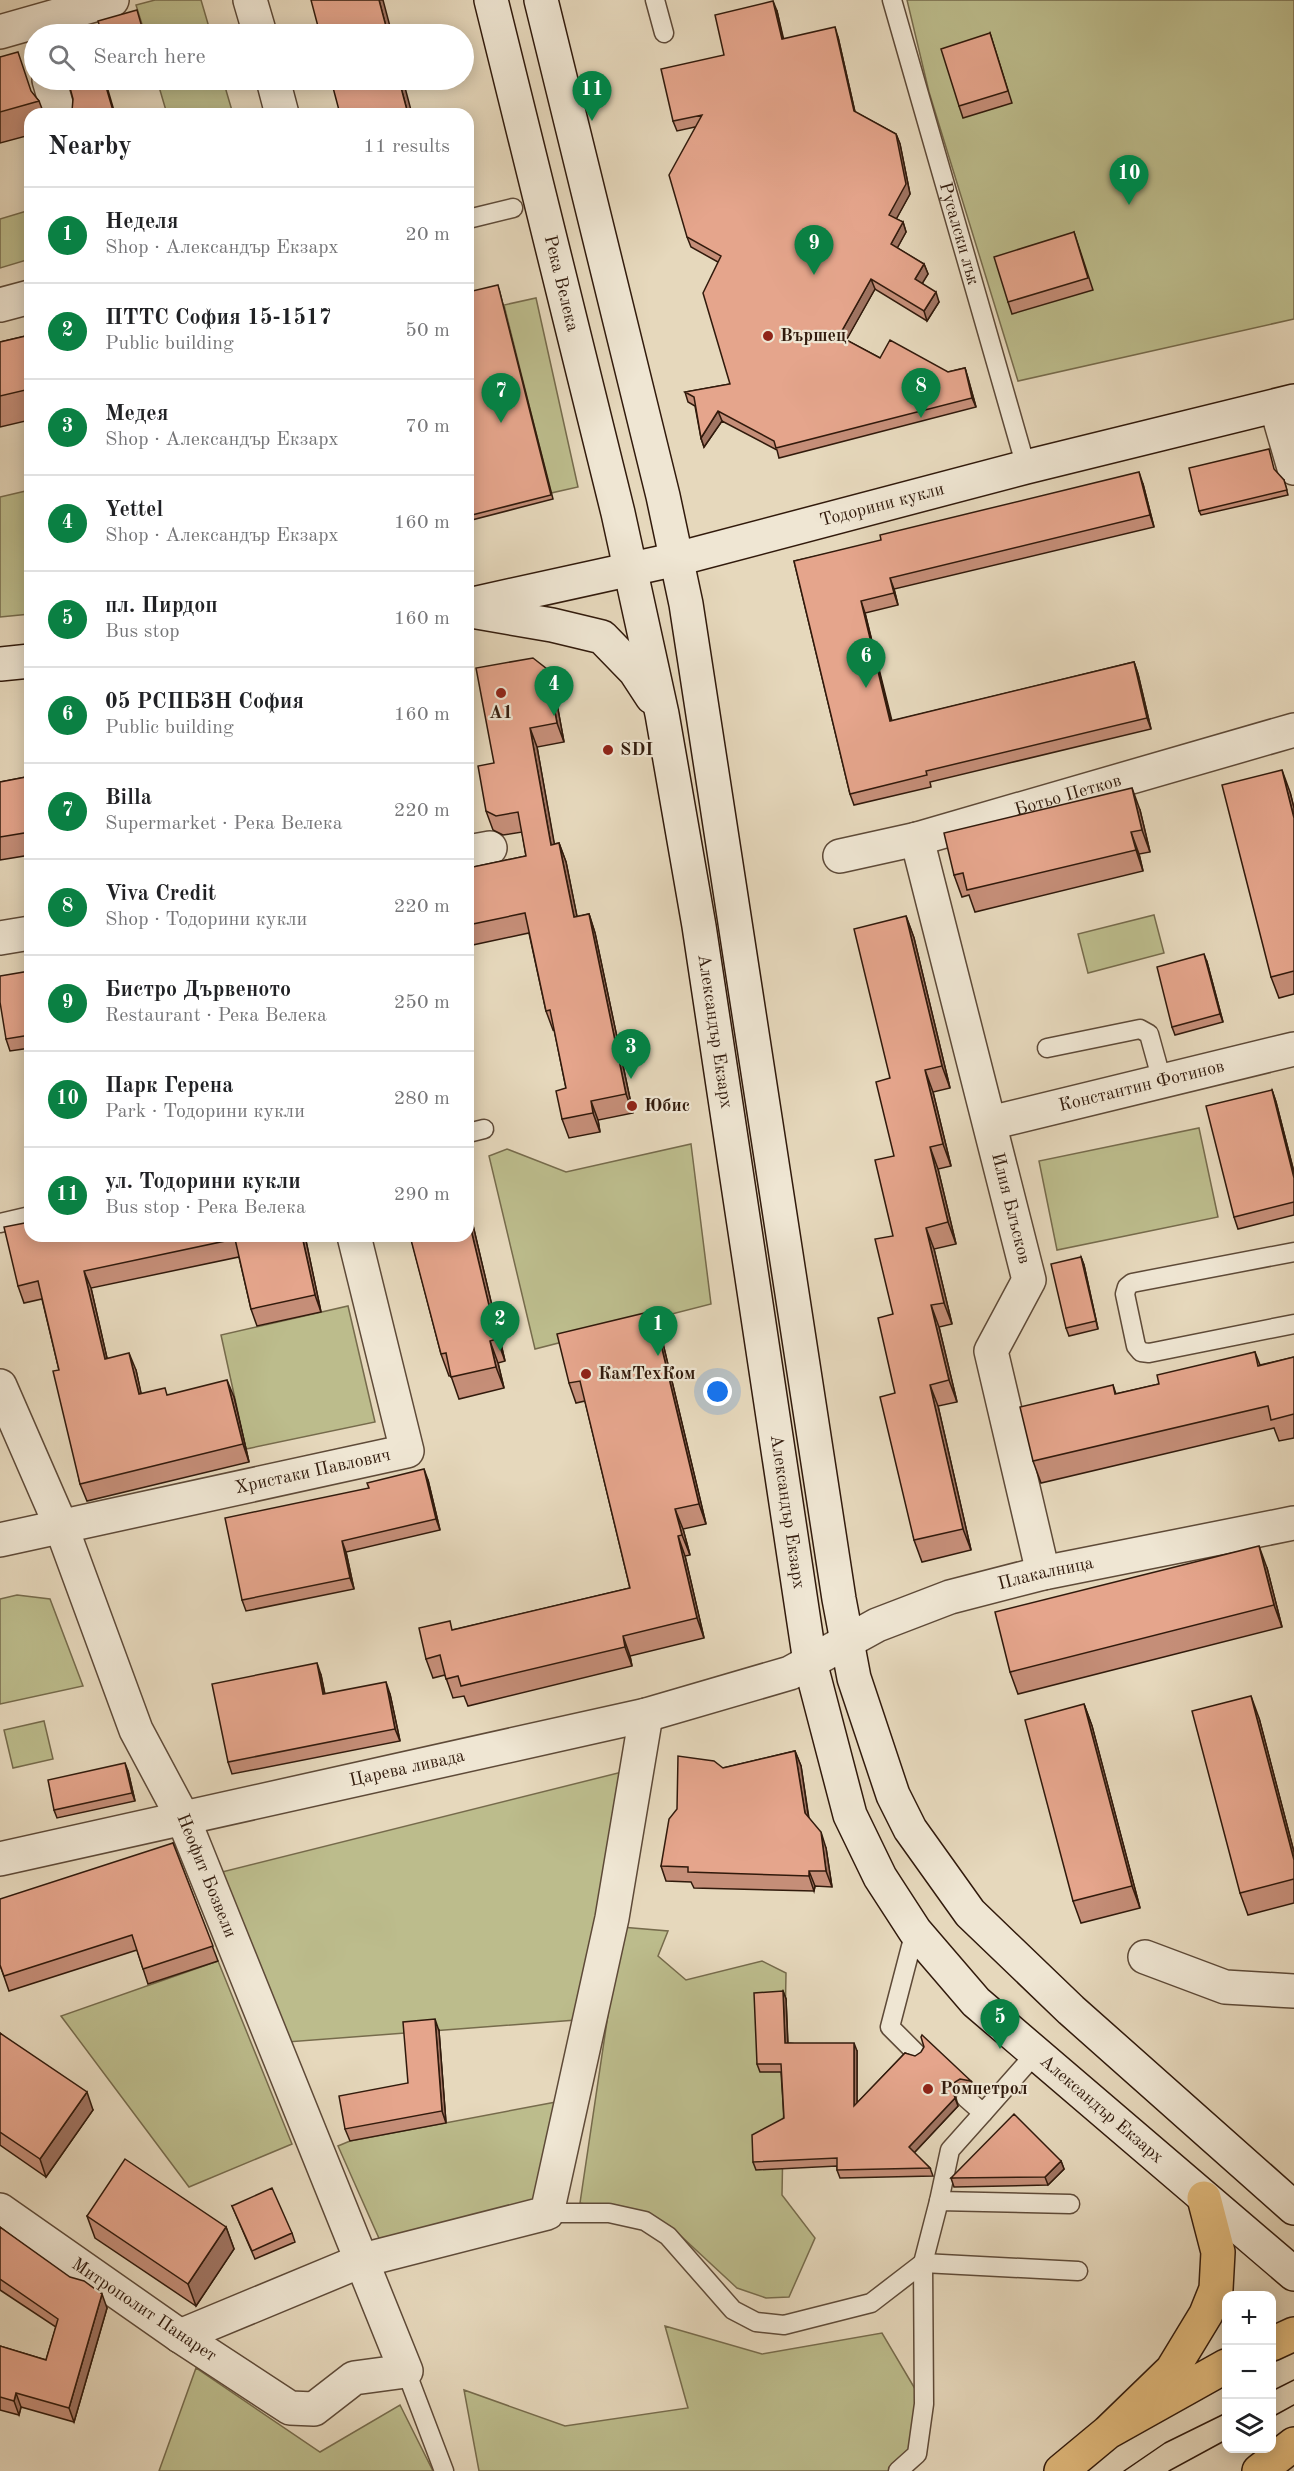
<!DOCTYPE html>
<meta charset="utf-8">
<style>
body{margin:0;font-family:"Old Standard TT",serif;background:#f6f6f6;color:#202124}
.controls{position:absolute;right:18px;bottom:18px;display:grid;overflow:hidden;border-radius:12px;box-shadow:0 3px 15px #0003}
.controls button{width:54px;height:54px;display:grid;place-items:center;padding:0;border:0;border-bottom:2px solid #e0e0e0;background:#fff;color:#202124;font:30px sans-serif}
.you{position:absolute;left:718px;top:1392px;width:21px;height:21px;margin:-15px;border:4px solid #fff;border-radius:50%;background:#1a73e8;box-shadow:0 0 0 9px #1a73e833}
.badge{display:grid;place-items:center;width:39px;height:39px;border-radius:50%;background:#0b8043;color:#fff;font-size:20px;font-weight:700}
.pin{position:absolute;translate:-50% -50px;filter:drop-shadow(0 2px 3px #0008)}
.pin::after{content:'';position:absolute;top:32px;width:21px;height:18px;background:inherit;clip-path:polygon(0 0,100% 0,50% 100%)}
.list{margin:0;padding:0;list-style:none}
h2{display:flex;justify-content:space-between;align-items:center;height:78px;margin:0;padding:0 24px;font-size:26px}
h2 small{font-size:20px;font-weight:400;color:#757577}
.list li{display:grid;grid-template-columns:39px 1fr auto;gap:18px;align-items:center;box-sizing:border-box;height:96px;padding:0 24px;border-top:2px solid #e0e0e0}
.list b{display:block;font-size:22px;white-space:nowrap}
.list p{margin:0;font-size:20px;white-space:nowrap;color:#757577}
.list em{font-size:20px;font-style:normal;color:#757577}
.icon{flex:none;width:33px;height:33px;fill:none;stroke:currentColor;stroke-width:2;stroke-linecap:round;stroke-linejoin:round}
.map{position:relative;flex:none;width:1294px;height:2471px;overflow:hidden}
.search{position:absolute;background:#fff;box-shadow:0 3px 15px #0003;left:24px;top:24px;width:450px;height:66px;display:flex;align-items:center;gap:15px;box-sizing:border-box;padding:0 21px;border-radius:33px;color:#757577;font-size:22px}
.panel{position:absolute;background:#fff;box-shadow:0 3px 15px #0003;left:24px;top:108px;width:450px;height:1134px;border-radius:18px}
.map>svg:first-child{display:block}
.green{fill:#bcbc8c;stroke:#766b4c;stroke-width:1.5}
.lines{fill:none;stroke-linecap:round;stroke-linejoin:round}
.lane-casing{stroke:#5e4a38;stroke-width:21}
.street-casing{stroke:#5e4a38;stroke-width:36}
.secondary-casing{stroke:#311a0c;stroke-width:36}
.primary-casing{stroke:#311a0c;stroke-width:36}
.lane{stroke:#efe6d3;stroke-width:18}
.street{stroke:#efe6d3;stroke-width:33}
.secondary{stroke:#efe6d3;stroke-width:33}
.primary{stroke:#e3bc7e;stroke-width:33}
.tram{stroke:#311a0c;stroke-width:1.5}
.wall{fill:#c58e78;stroke:#311a0c;stroke-width:1.5}
.shaded-wall{fill:#a07462;stroke:#311a0c;stroke-width:1.5}
.building{fill:#e5a58c;stroke:#311a0c;stroke-width:1.5}
.poi-dot{fill:#8f2418;stroke:#efe6d3;stroke-width:2}
.labels{text-anchor:middle;dominant-baseline:central;stroke-width:4.5;stroke-linejoin:round;paint-order:stroke}
.street-label{font-size:18px;fill:#311a0c;stroke:#efe6d3}
.poi-label{font-size:18px;font-weight:bold;fill:#311a0c;stroke:#efe6d3;text-anchor:start}
</style>
<div class="map">
<svg width="1294" height="2471" viewBox="0 0 1294 2471">
<rect width="100%" height="100%" fill="#e6d8bc"/>
<filter id="stains"><feTurbulence type="fractalNoise" baseFrequency=".00333" numOctaves="4"/><feColorMatrix values="0 0 0 0 .2 0 0 0 0 .09 0 0 0 0 .02 0 0 0 .5 -.17"/></filter>
<radialGradient id="worn" r=".72"><stop offset=".6" stop-color="#630" stop-opacity="0"/><stop offset="1" stop-color="#630" stop-opacity=".3"/></radialGradient>
<path class="green" d="M155,0H201L211,34H145L136,5Z
M907,0H1294V319L1018,381L929,92Z
M157,80H223L233,114H167Z
M30,210V259L0,268V219Z
M536,298L578,487L551,493L504,305Z
M30,490V614L0,617V497Z
M1154,915L1164,953L1088,973L1078,934Z
M1199,1128L1218,1217L1057,1250L1039,1161Z
M691,1144L711,1304L535,1349L489,1156L507,1149L566,1172Z
M348,1306L375,1422L246,1449L221,1335Z
M17,1595L50,1599L83,1686L0,1704V1599Z
M44,1721L53,1759L13,1768L4,1730Z
M638,1768L589,2019L274,2043L206,1876Z
M621,1927L668,1931L658,1956L686,1980L762,1961L786,1973L782,2195L815,2238L789,2297L766,2298L737,2288L670,2226L580,2203Z
M218,1961L292,2144L189,2187L61,2016Z
M572,2099L547,2213L386,2254L338,2146L350,2141Z
M665,2326L762,2354L882,2333L924,2404L917,2454L898,2471H479L464,2390L565,2426L688,2408Z
M196,2368L320,2452L400,2405L433,2471H159Z"/>
<g class="lines">
<g class="lane-casing">
<g id="lane">
<path d="M655,0L664,33"/>
<path id="s1" d="M892,0L1026,467"/>
<path d="M468,219L513,208"/>
<path d="M1047,1048L1140,1029L1149,1034L1162,1081"/>
<path d="M468,1133L484,1129"/>
<path d="M0,1223L30,1216"/>
<path d="M1294,1252L1132,1283L1127,1287L1125,1294L1136,1346L1141,1352L1149,1353L1294,1324"/>
<path d="M915,1931L890,2027L916,2053"/>
<path d="M966,2098L983,2113L1036,2053"/>
<path d="M939,2201L950,2150L983,2113"/>
<path d="M547,2213H609L645,2221L668,2236L733,2310L756,2322L784,2325L871,2303L923,2263L1078,2271"/>
<path d="M406,2371L444,2471"/>
<path d="M898,2471L917,2454L924,2404L923,2263L939,2201L1070,2204"/>
</g>
</g>
<g class="street-casing">
<g id="street">
<path d="M250,0L260,34"/>
<path d="M0,32L112,0"/>
<path d="M49,80L59,114"/>
<path d="M273,80L282,114"/>
<path d="M0,305L30,297"/>
<path d="M1276,406L1294,468"/>
<path id="s2" d="M917,839L1029,1280L991,1351L1043,1573"/>
<path d="M468,852L490,848"/>
<path id="s3" d="M840,856L917,839L1294,730"/>
<path d="M0,938L30,933"/>
<path id="s4" d="M990,1123L1294,1049"/>
<path id="s5" d="M0,1386L61,1526L136,1730L183,1818L406,2371L354,2378L314,2409L290,2408L180,2336L0,2210"/>
<path id="s6" d="M0,1540L407,1451L354,1236"/>
<path id="s7" d="M0,1859L646,1715L790,1673L877,1625L950,1597L1043,1573L1294,1523"/>
<path d="M1145,1957L1225,1987L1294,1991"/>
<path d="M180,2336L363,2260L547,2213L612,1918L646,1715"/>
</g>
</g>
<g class="secondary-casing">
<g id="secondary">
<path id="s8" d="M491,0L618,513L662,714L699,926L810,1662L850,1815L880,1877L915,1931L976,2002L1294,2274"/>
<path d="M541,0L663,496L686,604L839,1599L854,1678L893,1795L910,1829L970,1913L1071,2010L1294,2208"/>
<path id="s9" d="M468,605L677,559L1026,467L1294,401"/>
<path d="M471,611L552,625L602,637L635,671L652,697"/>
<path d="M0,664L30,661"/>
</g>
</g>
<g class="primary-casing">
<path id="primary" d="M1272,2344L1294,2334
M1108,2432L1172,2370L1206,2314L1216,2289L1218,2252L1204,2198
M1061,2471L1108,2432L1226,2366
M1259,2471L1294,2444"/>
</g>
<use href="#lane" class="lane"/>
<use href="#street" class="street"/>
<use href="#secondary" class="secondary"/>
<use href="#primary" class="primary"/>
<path class="tram" d="M1272,2391L1294,2380
M1272,2417L1294,2405
M1124,2471L1165,2443L1226,2413
M1169,2471L1226,2440"/>
</g>
<path class="wall" d="M777,11L783,39L838,37L855,112L896,134L900,144L910,194L896,219L903,222L906,232L897,248L924,264L928,274L922,283L939,302L927,321L875,289L846,340L880,358L948,372L965,368L976,407L779,458L777,450L722,421L704,447L701,438L695,406L688,402L685,392L730,384L718,262L691,247L687,237L695,127L677,131L673,121L724,55Z
M990,33L1012,103L963,118L959,106Z
M0,57L39,101L44,114H30V135L0,143Z
M1074,232L1093,290L1012,314L1008,302Z
M499,289L553,499L468,521V292Z
M30,335V420L0,427V342Z
M1284,480L1288,495L1201,515L1199,511Z
M1143,484L1154,527L894,589L898,605L865,613L892,721L1134,662L1138,674L1151,729L930,782L931,787L854,805L850,794L794,561Z
M554,688L564,742L537,747L554,844L559,843L566,862L577,917L589,914L595,933L633,1113L598,1120L600,1132L569,1138L562,1119L566,1088L554,1029L553,1030L546,1011L529,933L468,946V868L526,856L522,832L503,835L493,830L486,811L494,763Z
M26,777L28,781H30V855L0,860V782Z
M1290,792L1294,808V994L1279,998L1271,977Z
M1140,810L1150,852L1139,854L1143,871L975,912L969,895L962,897L954,875Z
M906,916L914,938L950,1088L933,1092L951,1166L938,1169L956,1244L934,1249L952,1324L939,1327L957,1402L938,1406L971,1550L922,1562L914,1540L895,1393L893,1314L894,1156L890,1078Z
M1207,962L1223,1022L1175,1035L1172,1027Z
M30,971V1048L10,1051L6,1039Z
M1272,1090L1276,1102L1294,1172V1215L1238,1229L1234,1217Z
M468,1211L472,1221L505,1361L498,1363L504,1388L459,1399L451,1376H449L441,1354L411,1238H405L404,1236H468Z
M30,1236H305L321,1312L257,1326L251,1309L239,1257L91,1288L107,1358L136,1370L141,1394L234,1397L249,1462L87,1501L80,1484L59,1370L42,1299L24,1303L18,1286Z
M1081,1257L1084,1265L1098,1329L1069,1336L1066,1328Z
M653,1311L660,1331L706,1524L683,1529L690,1555L685,1556L704,1638L630,1656L632,1666L468,1706L464,1696L453,1698L445,1675L433,1678L426,1659L453,1630L630,1588L585,1401L576,1403L569,1383Z
M1255,1352L1260,1365L1294,1357V1438L1279,1441L1274,1428L1041,1483L1033,1461L1113,1385L1116,1394L1159,1384Z
M428,1480L440,1530L346,1552L354,1589L246,1611L242,1600L369,1488Z
M1267,1568L1282,1627L1018,1694L1010,1672Z
M321,1675L325,1694H390L400,1741L232,1774L228,1762Z
M1084,1704L1092,1726L1140,1908L1081,1923L1073,1901Z
M1259,1718L1294,1852V1903L1248,1915L1240,1893Z
M795,1751L801,1766L809,1818L826,1848L832,1887L815,1886L814,1891L694,1888L691,1882L666,1881L661,1866L723,1768Z
M128,1771L135,1801L57,1818L54,1810Z
M173,1843L218,1961L148,1984L137,1950L9,1991L0,1965Z
M783,1991L786,1999L788,2043L857,2051V2103L905,2053L971,2081L974,2089L963,2087L958,2090L955,2096L958,2106L914,2153L930,2168L933,2176L840,2178L837,2170V2166L756,2170L753,2162L784,2118L781,2072H760L757,2064Z
M439,2031L446,2123L350,2141L345,2129L408,2083Z
M0,2033L93,2110L46,2177L0,2145Z
M1061,2161L1064,2169L1048,2185L954,2187L951,2178Z
M232,2206L292,2233L295,2242L255,2259Z
M87,2216L226,2227L234,2249L196,2306L95,2238Z
M0,2227L107,2308L74,2422L21,2407L19,2415L0,2410V2346L46,2360L56,2327L0,2290Z"/>
<path class="shaded-wall" d="M379,0H383L392,34H388Z
M773,1L777,11L786,49L782,39Z
M835,27L838,37L857,121L854,111Z
M104,80H105L115,114H114Z
M399,80H403L412,114H408Z
M896,134L900,144L910,194L893,225L889,215Z
M903,222L906,232L894,254L891,244Z
M924,264L928,274L919,289L915,279Z
M871,279L875,289L843,346L839,336Z
M936,292L939,302L927,321L924,311Z
M965,368L968,378L976,407L972,398Z
M718,411L722,421L704,447L701,438Z
M1139,472L1143,484L1154,527L1150,515Z
M890,578L894,589L898,605L894,593Z
M861,601L865,613L894,733L890,721Z
M1134,662L1138,674L1151,729L1147,718Z
M547,669L554,688L564,742L557,723Z
M530,728L537,747L558,864L551,845Z
M1282,770L1290,792L1294,808V818Z
M1132,788L1140,810L1150,852L1142,830Z
M1131,832L1139,854L1143,871L1136,850Z
M559,843L566,862L581,936L574,917Z
M589,914L595,933L633,1113L626,1094Z
M906,916L914,938L950,1088L942,1066Z
M1204,954L1207,962L1223,1022L1220,1014Z
M925,1070L933,1092L951,1166L943,1144Z
M1272,1090L1276,1102L1294,1172V1178Z
M591,1101L598,1120L600,1132L593,1113Z
M930,1147L938,1169L956,1244L948,1222Z
M468,1211L472,1221L505,1361L497,1339L468,1217Z
M926,1228L934,1249L952,1324L944,1303Z
M302,1236H305L321,1312L315,1295Z
M1081,1257L1084,1265L1098,1329L1096,1321Z
M84,1271L91,1288L111,1376L105,1359Z
M931,1305L939,1327L957,1402L949,1380Z
M653,1311L660,1331L706,1524L699,1504Z
M490,1341L498,1363L504,1388L496,1367Z
M129,1353L136,1370L145,1411L139,1394Z
M227,1380L234,1397L249,1462L243,1444Z
M930,1385L938,1406L971,1550L963,1529Z
M424,1469L428,1480L440,1530L436,1519Z
M675,1509L683,1529L690,1555L682,1535Z
M678,1536L685,1556L704,1638L697,1618Z
M342,1541L346,1552L354,1589L350,1578Z
M1259,1546L1267,1568L1282,1627L1274,1605Z
M623,1636L630,1656L632,1666L625,1647Z
M317,1663L321,1675L327,1706L323,1694Z
M386,1682L390,1694L400,1741L395,1729Z
M1251,1696L1259,1718L1294,1852V1860Z
M1084,1704L1092,1726L1140,1908L1132,1886Z
M795,1751L801,1766L810,1828L805,1813Z
M125,1763L128,1771L135,1801L132,1793Z
M821,1832L826,1848L832,1887L826,1871Z
M809,1871L815,1886L814,1891L809,1876Z
M783,1991L786,1999L788,2051L785,2043Z
M435,2019L439,2031L446,2123L442,2111Z
M854,2043L857,2051V2114L854,2106Z
M955,2082L958,2090L955,2096L952,2088Z
M87,2092L93,2110L46,2177L40,2159Z
M955,2098L958,2106L912,2155L909,2147Z
M1061,2161L1064,2169L1048,2185L1045,2177Z
M226,2227L234,2249L196,2306L188,2284Z
M102,2294L107,2308L74,2422L69,2408Z
M16,2393L21,2407L19,2415L14,2401Z"/>
<path class="building" d="M311,0H379L388,34H320Z
M773,1L782,39L835,27L854,111L896,134L906,184L889,215L903,222L891,244L924,264L915,279L936,292L924,311L871,279L839,336L880,358L890,340L948,372L965,368L972,398L776,448L774,441L718,411L701,438L694,397L685,392L730,384L703,293L721,256L687,237L669,175L702,115L673,121L661,69L724,55L715,15Z
M137,10L144,34H102L98,21Z
M990,33L1008,91L959,106L941,49Z
M18,52L31,91L39,101L0,112V57Z
M68,80H104L114,114H76L75,110L72,111L73,99Z
M331,80H399L408,114H340Z
M1074,232L1088,278L1008,302L994,257Z
M498,285L551,495L468,516V292Z
M30,335V389L0,396V342Z
M1269,449L1274,469L1284,480L1287,490L1199,511L1189,468Z
M1139,472L1150,515L890,578L894,593L861,601L890,721L1134,662L1147,718L926,771L927,775L850,794L794,561L881,540L880,535Z
M533,658L547,669L557,723L530,728L551,845L559,843L574,917L589,914L626,1094L591,1101L593,1113L562,1119L556,1091L566,1088L550,1010L546,1011L525,913L468,925V868L526,856L518,812L496,816L486,811L478,766L494,763L476,668Z
M1282,770L1294,818V971L1271,977L1222,785Z
M26,777L27,782L30,781V832L0,837V782Z
M1132,788L1142,830L1131,832L1136,850L967,890L963,873L954,875L944,833Z
M906,916L942,1066L925,1070L943,1144L930,1147L948,1222L926,1228L944,1303L931,1305L949,1380L930,1385L963,1529L914,1540L880,1397L895,1393L878,1318L893,1314L875,1239L893,1236L875,1160L894,1156L876,1082L890,1078L854,929Z
M1204,954L1220,1014L1172,1027L1157,967Z
M30,971V1035L6,1039L0,1002V976Z
M1272,1090L1294,1178V1202L1234,1217L1206,1106Z
M468,1217L497,1339L490,1341L496,1367L451,1377L446,1353L441,1354L410,1236H468Z
M30,1222V1236H302L315,1295L251,1309L235,1239L84,1271L105,1359L129,1353L139,1394L165,1388L167,1395L227,1380L243,1444L80,1484L53,1371L59,1370L38,1281L18,1286L4,1227Z
M1081,1257L1096,1321L1066,1328L1051,1264Z
M653,1311L699,1504L675,1509L682,1535L678,1536L697,1618L623,1636L625,1647L461,1686L458,1676L446,1679L440,1655L426,1659L419,1628L450,1621L452,1630L630,1588L580,1381L569,1383L557,1334Z
M1255,1352L1258,1366L1294,1357V1414L1271,1420L1268,1406L1033,1461L1020,1407L1113,1385L1115,1394L1159,1384L1157,1375Z
M424,1469L436,1519L342,1541L350,1578L242,1600L225,1518L369,1488L367,1483Z
M1259,1546L1274,1605L1010,1672L995,1612Z
M317,1663L323,1694L386,1682L395,1729L228,1762L212,1684Z
M1251,1696L1294,1860V1879L1240,1893L1192,1711Z
M1084,1704L1132,1886L1073,1901L1025,1720Z
M795,1751L805,1813L821,1832L826,1871H809V1876L688,1872V1867L661,1866L669,1819L677,1809L678,1756L714,1761L723,1768Z
M125,1763L132,1793L54,1810L48,1780Z
M173,1843L213,1946L143,1969L132,1935L4,1976L0,1965V1899Z
M783,1991L785,2043H854V2106L905,2053L915,2056L921,2052L924,2047L921,2037L922,2035L971,2081L960,2079L955,2082L952,2088L955,2098L909,2147L930,2168L837,2170V2158L753,2162L752,2135L784,2118L781,2064H757L754,1993Z
M435,2019L442,2111L345,2129L339,2096L408,2083L403,2022Z
M0,2033L87,2092L40,2159L0,2132Z
M1014,2114L1061,2161L1045,2177L951,2178Z
M125,2159L226,2227L188,2284L87,2216Z
M272,2188L292,2233L252,2251L232,2206Z
M0,2227L70,2277L84,2281L102,2294L69,2408L16,2393L14,2401L0,2397V2346L46,2360L58,2319L0,2279Z"/>
<g class="poi-dot">
<circle cx="768" cy="336" r="6"/>
<circle cx="501" cy="693" r="6"/>
<circle cx="608" cy="750" r="6"/>
<circle cx="632" cy="1106" r="6"/>
<circle cx="586" cy="1374" r="6"/>
<circle cx="928" cy="2089" r="6"/>
</g>
<g class="labels">
<g class="street-label">
<text stroke="none"><textPath href="#s1" startOffset="243">Русалски лък</textPath></text>
<text stroke="none"><textPath href="#s8" startOffset="292">Река Велека</textPath></text>
<text stroke="none"><textPath href="#s9" startOffset="426">Тодорини кукли</textPath></text>
<text stroke="none"><textPath href="#s3" startOffset="236">Ботьо Петков</textPath></text>
<text stroke="none"><textPath href="#s8" startOffset="1056">Александър Екзарх</textPath></text>
<text stroke="none"><textPath href="#s4" startOffset="156">Константин Фотинов</textPath></text>
<text stroke="none"><textPath href="#s2" startOffset="381">Илия Блъсков</textPath></text>
<text stroke="none"><textPath href="#s6" startOffset="320">Христаки Павлович</textPath></text>
<text stroke="none"><textPath href="#s8" startOffset="1542">Александър Екзарх</textPath></text>
<text stroke="none"><textPath href="#s7" startOffset="1088">Плакалница</textPath></text>
<text stroke="none"><textPath href="#s7" startOffset="417">Царева ливада</textPath></text>
<text stroke="none"><textPath href="#s5" startOffset="532">Неофит Бозвели</textPath></text>
<text stroke="none"><textPath href="#s8" startOffset="2244">Александър Екзарх</textPath></text>
<text transform="translate(144 2310) rotate(34)">Митрополит Панарет</text>
</g>
<g class="poi-label">
<text x="780" y="336">Вършец</text>
<text x="501" y="713" text-anchor="middle">A1</text>
<text x="620" y="750">SDI</text>
<text x="644" y="1106">Юбис</text>
<text x="598" y="1374">КамТехКом</text>
<text x="940" y="2089">Ромпетрол</text>
</g>
</g>
<rect width="100%" height="100%" filter="url(#stains)"/>
<rect width="100%" height="100%" fill="url(#worn)"/>
</svg>
<div class="controls">
<button>+</button>
<button>−</button>
<button><svg class="icon" aria-label="layers" viewBox="0 0 24 24"><path d="M12 4l9 5-9 5-9-5zM3 14l9 5 9-5"/></svg></button>
</div>
<div class="you"></div>
<div class="pin badge" style="left:658px;top:1356px">1</div>
<div class="pin badge" style="left:500px;top:1351px">2</div>
<div class="pin badge" style="left:631px;top:1079px">3</div>
<div class="pin badge" style="left:554px;top:716px">4</div>
<div class="pin badge" style="left:1000px;top:2049px">5</div>
<div class="pin badge" style="left:866px;top:688px">6</div>
<div class="pin badge" style="left:501px;top:423px">7</div>
<div class="pin badge" style="left:921px;top:418px">8</div>
<div class="pin badge" style="left:814px;top:275px">9</div>
<div class="pin badge" style="left:1129px;top:205px">10</div>
<div class="pin badge" style="left:592px;top:121px">11</div>
<div class="search"><svg class="icon" aria-label="search" viewBox="0 0 24 24"><circle cx="10" cy="10" r="6"/><path d="M15 15l6 6"/></svg>Search here</div>
<section class="panel">
<h2>Nearby<small>11 results</small></h2>
<ul class="list">
<li><span class="badge">1</span><div><b>Неделя</b><p>Shop · Александър Екзарх</p></div><em>20 m</em></li>
<li><span class="badge">2</span><div><b>ПТТС София 15-1517</b><p>Public building</p></div><em>50 m</em></li>
<li><span class="badge">3</span><div><b>Медея</b><p>Shop · Александър Екзарх</p></div><em>70 m</em></li>
<li><span class="badge">4</span><div><b>Yettel</b><p>Shop · Александър Екзарх</p></div><em>160 m</em></li>
<li><span class="badge">5</span><div><b>пл. Пирдоп</b><p>Bus stop</p></div><em>160 m</em></li>
<li><span class="badge">6</span><div><b>05 РСПБЗН София</b><p>Public building</p></div><em>160 m</em></li>
<li><span class="badge">7</span><div><b>Billa</b><p>Supermarket · Река Велека</p></div><em>220 m</em></li>
<li><span class="badge">8</span><div><b>Viva Credit</b><p>Shop · Тодорини кукли</p></div><em>220 m</em></li>
<li><span class="badge">9</span><div><b>Бистро Дървеното</b><p>Restaurant · Река Велека</p></div><em>250 m</em></li>
<li><span class="badge">10</span><div><b>Парк Герена</b><p>Park · Тодорини кукли</p></div><em>280 m</em></li>
<li><span class="badge">11</span><div><b>ул. Тодорини кукли</b><p>Bus stop · Река Велека</p></div><em>290 m</em></li>
</ul>
</section>
</div>
